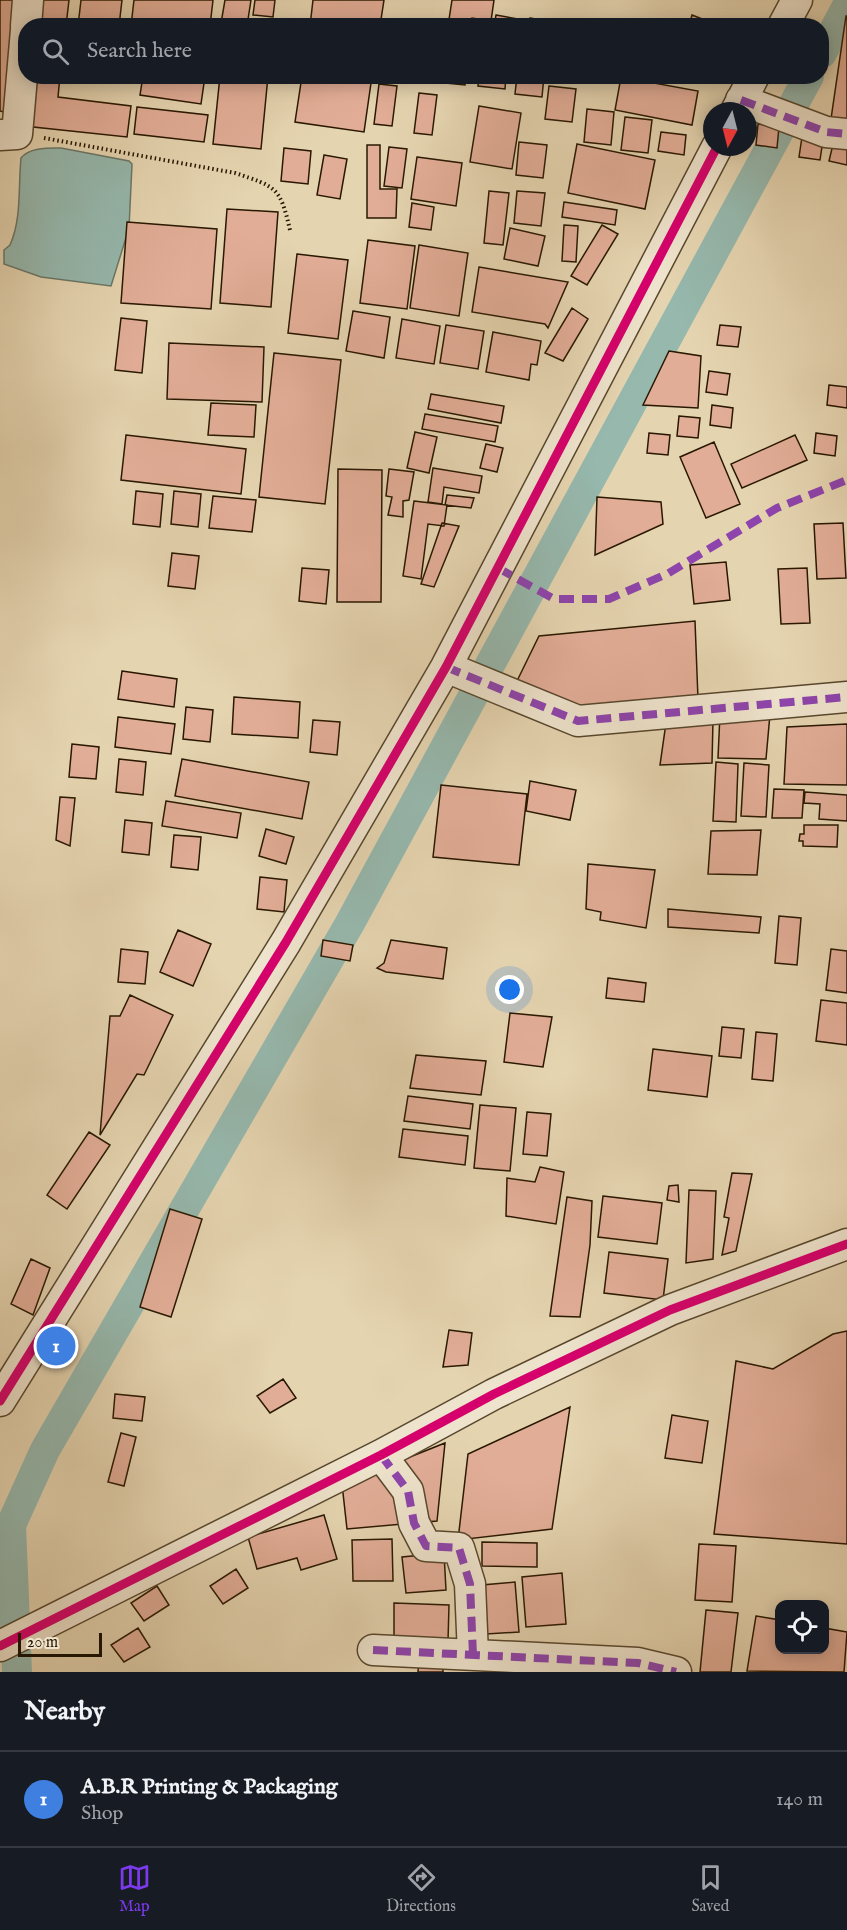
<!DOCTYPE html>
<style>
body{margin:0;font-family:"IM FELL English",serif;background:#242831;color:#f1f3f6}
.controls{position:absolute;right:18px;bottom:18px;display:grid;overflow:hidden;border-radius:12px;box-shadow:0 3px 15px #0003}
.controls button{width:54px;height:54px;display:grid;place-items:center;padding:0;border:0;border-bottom:2px solid #363941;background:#171b24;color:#f1f3f6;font:30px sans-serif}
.compass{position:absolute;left:703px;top:102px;width:54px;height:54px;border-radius:50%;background:#171b24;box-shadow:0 3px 15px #0003;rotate:187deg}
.scale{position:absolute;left:18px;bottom:15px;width:84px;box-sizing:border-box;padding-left:6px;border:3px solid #291801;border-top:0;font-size:16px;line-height:21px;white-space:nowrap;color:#291801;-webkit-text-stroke:4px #eee3cc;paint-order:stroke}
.you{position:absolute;left:510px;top:990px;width:21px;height:21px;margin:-15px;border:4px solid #fff;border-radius:50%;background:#1a73e8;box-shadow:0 0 0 9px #1a73e833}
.badge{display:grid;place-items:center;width:39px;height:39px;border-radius:50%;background:#7c3aed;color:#fff;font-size:20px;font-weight:700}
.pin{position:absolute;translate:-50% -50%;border:3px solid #fff;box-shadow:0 2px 6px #0006}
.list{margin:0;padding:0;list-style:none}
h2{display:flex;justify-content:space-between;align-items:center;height:78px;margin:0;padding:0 24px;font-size:26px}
h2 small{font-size:20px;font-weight:400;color:#9ea1a6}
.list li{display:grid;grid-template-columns:39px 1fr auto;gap:18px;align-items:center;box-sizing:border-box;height:96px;padding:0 24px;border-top:2px solid #363941}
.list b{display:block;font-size:22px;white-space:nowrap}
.list p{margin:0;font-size:20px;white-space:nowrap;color:#9ea1a6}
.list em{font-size:20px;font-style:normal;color:#9ea1a6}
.icon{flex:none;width:33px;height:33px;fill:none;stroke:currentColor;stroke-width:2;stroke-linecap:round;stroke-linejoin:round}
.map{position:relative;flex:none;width:847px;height:1672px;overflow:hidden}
.search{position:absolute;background:#171b24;box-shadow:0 3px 15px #0003;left:18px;right:18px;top:18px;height:66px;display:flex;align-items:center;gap:15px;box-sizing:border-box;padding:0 21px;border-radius:24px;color:#9ea1a6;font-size:22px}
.sheet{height:174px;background:#171b24}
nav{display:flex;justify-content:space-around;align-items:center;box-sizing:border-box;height:84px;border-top:2px solid #363941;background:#171b24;font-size:16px;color:#9ea1a6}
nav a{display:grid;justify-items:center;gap:3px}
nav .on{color:#7c3aed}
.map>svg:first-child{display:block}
.water{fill:#96b8ad;stroke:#6a7868;stroke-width:1.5}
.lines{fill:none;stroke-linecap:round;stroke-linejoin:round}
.canal{stroke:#96b8ad;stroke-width:30}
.building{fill:#e2ad97;stroke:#291801;stroke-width:1.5}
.street-casing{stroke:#58472d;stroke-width:33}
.path{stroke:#291801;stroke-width:4;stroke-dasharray:1.5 3;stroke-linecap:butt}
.street{stroke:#eee3cc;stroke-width:30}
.quiet{stroke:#8e44ad;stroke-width:8;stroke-dasharray:15 8;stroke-linecap:butt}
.cycleway-casing{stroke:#eee3cc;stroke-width:13}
.cycleway{stroke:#d6006c;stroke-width:9}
</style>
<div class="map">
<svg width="847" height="1672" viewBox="0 0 847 1672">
<rect width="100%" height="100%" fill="#e5d4b0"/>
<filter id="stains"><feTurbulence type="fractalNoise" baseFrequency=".00333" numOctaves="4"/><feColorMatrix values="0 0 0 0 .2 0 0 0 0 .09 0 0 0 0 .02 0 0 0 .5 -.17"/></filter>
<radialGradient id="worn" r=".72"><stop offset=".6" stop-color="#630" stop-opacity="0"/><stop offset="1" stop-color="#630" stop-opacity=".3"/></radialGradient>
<path class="water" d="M61,148L129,161L132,164L129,228L111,286L41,277L4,264V250L10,245C22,218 18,187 21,158C29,147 49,148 61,148Z"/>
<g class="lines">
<path class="canal" d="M822,53L847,6
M17,1672L11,1525L45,1450L350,923L809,76"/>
</g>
<path class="building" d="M0,0H25L8,113L0,111Z
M38,0H69L66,26H35Z
M81,0H122L119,26H78Z
M134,0H213L210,26H131Z
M225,0H251L247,26L221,23Z
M255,0H275L273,17L253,15Z
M313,0H384L380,26H310Z
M452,0H494L491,21L472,18L471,26H448Z
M496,15L524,20L523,26H494Z
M692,15L720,26H689Z
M846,16H847V122L831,119Z
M530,18L566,24L565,26H529Z
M30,76H60L58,97L131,106L127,137L24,126Z
M143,76H205L201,104L140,95Z
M220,76H268L261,149L213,144Z
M302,76H372L364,132L295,122Z
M447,76H466L465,85L446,83Z
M479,76H506L505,89L478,86Z
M517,76H544L542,97L515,94Z
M621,77L698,91L692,125L615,110Z
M379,84L397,86L392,126L374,124Z
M549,86L576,89L572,122L545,119Z
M419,93L437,95L432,135L414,133Z
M479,106L521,113L512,169L470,162Z
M137,107L208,115L204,142L134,134Z
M587,109L614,112L611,145L584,142Z
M625,117L652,120L648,153L621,150Z
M758,124L779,127L777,148L756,145Z
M661,132L686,135L684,155L658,151Z
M835,136L847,139V165L829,161Z
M802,137L823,140L820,160L799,157Z
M519,142L547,145L543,178L516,175Z
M577,144L655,160L645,209L568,193Z
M367,145H380V189H397L396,218H367Z
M389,147L407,149L402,188L384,186Z
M284,148L311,151L308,184L281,181Z
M324,155L347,159L340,199L317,195Z
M417,157L462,163L456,206L411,199Z
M489,191L509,193L503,245L484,243Z
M517,191L545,193L541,226L514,223Z
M564,202L617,210L615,225L562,217Z
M412,203L434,207L431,230L409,227Z
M227,209L278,212L271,307L220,303Z
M127,222L217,229L211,309L121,303Z
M564,225L578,226L576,262L562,261Z
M602,225L618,234L587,285L571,276Z
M510,228L545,236L538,266L504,259Z
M368,240L415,246L407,309L360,303Z
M419,245L468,253L459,316L410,308Z
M297,254L348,260L338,339L288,333Z
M479,267L568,282L548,328L545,324L472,312Z
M572,308L588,319L563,361L545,353Z
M353,311L390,317L384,358L346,351Z
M121,318L147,321L142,373L115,370Z
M402,319L440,326L434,364L396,358Z
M446,325L484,331L478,369L440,363Z
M720,325L741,327L738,347L717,345Z
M493,332L541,341L537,365L531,364L529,380L486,372Z
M169,343L264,347L262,402L167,399Z
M669,351L701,356L698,408L643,405Z
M274,353L341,360L325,504L259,497Z
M709,371L730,374L727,395L706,392Z
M829,385L847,387V408L827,405Z
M431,394L504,406L501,423L428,409Z
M211,403L256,405L254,437L208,435Z
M712,405L733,408L731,428L710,425Z
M425,414L498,426L495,442L422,429Z
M679,416L700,418L698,438L677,436Z
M415,432L437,437L429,473L407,468Z
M649,433L670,435L668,455L647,453Z
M816,433L837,436L835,456L814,453Z
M126,435L246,449L241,494L121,480Z
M795,435L807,460L742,488L731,464Z
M714,442L740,504L706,518L680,457Z
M486,444L503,448L497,472L480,468Z
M433,468L482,476L479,493L444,487L442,504L428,502Z
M338,469L382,470L381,602H337Z
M389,469L414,472L409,500L403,501V517L388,515L392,497L386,496Z
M136,491L163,494L160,527L133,524Z
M174,491L201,494L198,527L171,524Z
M447,495L474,498L471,508L445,505Z
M213,496L256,500L252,532L209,528Z
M597,497L661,502L663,524L595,555Z
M414,501L447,505L444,526L428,524L421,579L403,576Z
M442,523L459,526L434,587L421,584Z
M843,523L846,578L817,579L814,524Z
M172,553L199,556L195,589L168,586Z
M726,562L730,600L694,604L690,565Z
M302,568L329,570L326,604L299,601Z
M807,568L810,623L781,624L778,569Z
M695,621L698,699L577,708L515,685L539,636Z
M122,671L177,679L174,707L118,699Z
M234,697L300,702L298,738L232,734Z
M186,707L213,710L210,742L183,739Z
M720,714H770L766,759L718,758Z
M118,717L175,724L171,754L115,747Z
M313,720L340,722L337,755L310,752Z
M713,720L712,763L660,765L666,723Z
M847,724V785L784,784L787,727Z
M72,744L99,747L96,779L69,777Z
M119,759L146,762L143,795L116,792Z
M182,759L309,782L302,819L175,796Z
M716,762L738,764L736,822L713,821Z
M744,763L769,765L766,817L741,816Z
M530,781L576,790L570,820L526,811Z
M441,785L527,794L519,865L433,857Z
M774,789L804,790L802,818H772Z
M805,792L847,795V821L819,819L820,804L804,803Z
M60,797L75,798L70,846L56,840Z
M166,801L241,813L237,838L162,826Z
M125,820L152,823L149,855L122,852Z
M804,825H838L837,847L803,846V841H799L800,834H804Z
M266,829L294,837L286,864L259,856Z
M761,830L757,875L708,874L711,831Z
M174,835L201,837L198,870L171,867Z
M588,864L655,870L646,928L600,920L601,912L586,909Z
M260,877L287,880L284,912L257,909Z
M668,909L761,917L759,933L668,927Z
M779,916L801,918L797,965L775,963Z
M178,930L211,944L193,986L160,972Z
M323,940L353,945L350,961L321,956Z
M391,940L447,948L443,979L386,972L377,968L384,963Z
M121,949L148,952L145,984L118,982Z
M831,949L847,951V993L826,990Z
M608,978L646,983L644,1002L606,998Z
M130,995L173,1015L144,1075L137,1074L100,1135L110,1016H120Z
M821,1000L847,1003V1045L816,1041Z
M510,1013L552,1017L543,1067L504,1062Z
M722,1027L744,1029L741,1058L719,1056Z
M756,1032L777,1034L773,1081L752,1079Z
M653,1049L712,1056L707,1097L648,1090Z
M416,1055L486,1061L481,1095L410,1088Z
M408,1096L473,1104L470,1129L404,1121Z
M480,1105L516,1108L510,1171L474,1168Z
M527,1112L551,1114L547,1156L523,1154Z
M403,1129L468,1136L465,1165L399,1157Z
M89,1132L110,1145L67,1209L47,1195Z
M540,1167L564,1172L556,1224L506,1216L507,1178L535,1182Z
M732,1173L752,1174L736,1251L722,1255L729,1218L724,1217Z
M678,1185L679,1202L667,1200L669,1186Z
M689,1190L716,1191L713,1259L686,1263Z
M603,1196L662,1203L657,1244L598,1237Z
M567,1197L592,1201L590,1245L580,1317L550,1316Z
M170,1209L202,1219L171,1317L140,1307Z
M609,1252L668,1259L663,1300L604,1293Z
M31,1259L50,1268L33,1315L11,1304Z
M449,1330L472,1333L468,1365L443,1367Z
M847,1331V1544L714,1534L736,1361L773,1369L833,1334Z
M283,1379L296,1398L270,1413L257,1396Z
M115,1394L145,1397L142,1421L113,1418Z
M570,1407L552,1529L458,1540L468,1454Z
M672,1415L708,1421L702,1463L665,1458Z
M121,1433L136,1437L124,1486L108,1482Z
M445,1443L437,1521L347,1529L342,1484Z
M324,1515L337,1559L301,1570L297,1558L257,1569L248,1537Z
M392,1539L393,1581H353L352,1540Z
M482,1542L537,1543V1567L482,1566Z
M699,1544L736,1546L732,1602L695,1600Z
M444,1553L446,1590L406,1593L402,1557Z
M236,1569L248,1588L223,1604L210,1586Z
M562,1573L566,1624L526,1627L522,1577Z
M515,1582L519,1632L486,1634L482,1585Z
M157,1586L169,1605L144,1621L131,1603Z
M394,1603L449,1605L448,1641L394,1639Z
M706,1610L738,1613L731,1672H700Z
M756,1616L780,1620V1650H824V1628L847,1632L844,1672L747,1671Z
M138,1628L150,1647L124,1662L111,1645Z
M419,1658L443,1661V1672H418Z"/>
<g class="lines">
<g class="street-casing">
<path id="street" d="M26,26L28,0
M783,26L797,0
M741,100L826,132L847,134
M736,111L754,76
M0,135L17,134L26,30
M446,667L578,721L847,697
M0,1401L286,942L446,667L717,147
M381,1455L408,1491L414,1523L426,1546L459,1548L470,1584L473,1655
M0,1646L381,1455L494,1394L670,1310L847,1244
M373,1650L638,1663L676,1672"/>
</g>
<path class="path" d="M44,138L235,173C277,187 280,187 290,230"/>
<use href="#street" class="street"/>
<path class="quiet" d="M741,100L826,132L847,134
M498,568L554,599H609L667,574L777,508L847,480
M446,667L578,721L847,697
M381,1455L408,1491L414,1523L426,1546L459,1548L470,1584L473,1655
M373,1650L638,1663L676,1672"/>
<g class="cycleway-casing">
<path id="cycleway" d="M0,1401L286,942L446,667L717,147
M0,1646L381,1455L494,1394L670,1310L847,1244"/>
</g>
<use href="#cycleway" class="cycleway"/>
</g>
<rect width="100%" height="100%" filter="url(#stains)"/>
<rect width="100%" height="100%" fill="url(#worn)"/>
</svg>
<div class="controls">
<button><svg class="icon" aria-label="locate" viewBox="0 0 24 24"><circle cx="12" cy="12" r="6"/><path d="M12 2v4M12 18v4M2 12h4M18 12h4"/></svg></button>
</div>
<svg class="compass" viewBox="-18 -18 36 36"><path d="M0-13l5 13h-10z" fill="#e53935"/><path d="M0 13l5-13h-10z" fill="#9ea1a6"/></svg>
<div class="scale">20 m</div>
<div class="you"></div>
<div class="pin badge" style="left:56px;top:1346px;background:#3f7fe0">1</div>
<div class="search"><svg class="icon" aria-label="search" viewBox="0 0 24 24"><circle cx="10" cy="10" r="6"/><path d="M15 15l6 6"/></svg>Search here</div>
</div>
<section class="sheet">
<h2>Nearby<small></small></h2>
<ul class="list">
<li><span class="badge" style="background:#3f7fe0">1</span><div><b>A.B.R Printing &amp; Packaging</b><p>Shop</p></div><em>140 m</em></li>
</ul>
</section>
<nav>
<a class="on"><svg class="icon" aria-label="map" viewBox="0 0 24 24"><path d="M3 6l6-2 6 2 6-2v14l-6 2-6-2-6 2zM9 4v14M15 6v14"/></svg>Map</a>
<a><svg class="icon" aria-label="directions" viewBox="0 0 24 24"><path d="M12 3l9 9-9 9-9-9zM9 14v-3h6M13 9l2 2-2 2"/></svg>Directions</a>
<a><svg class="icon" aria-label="saved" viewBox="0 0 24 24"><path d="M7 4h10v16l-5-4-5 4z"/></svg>Saved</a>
</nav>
